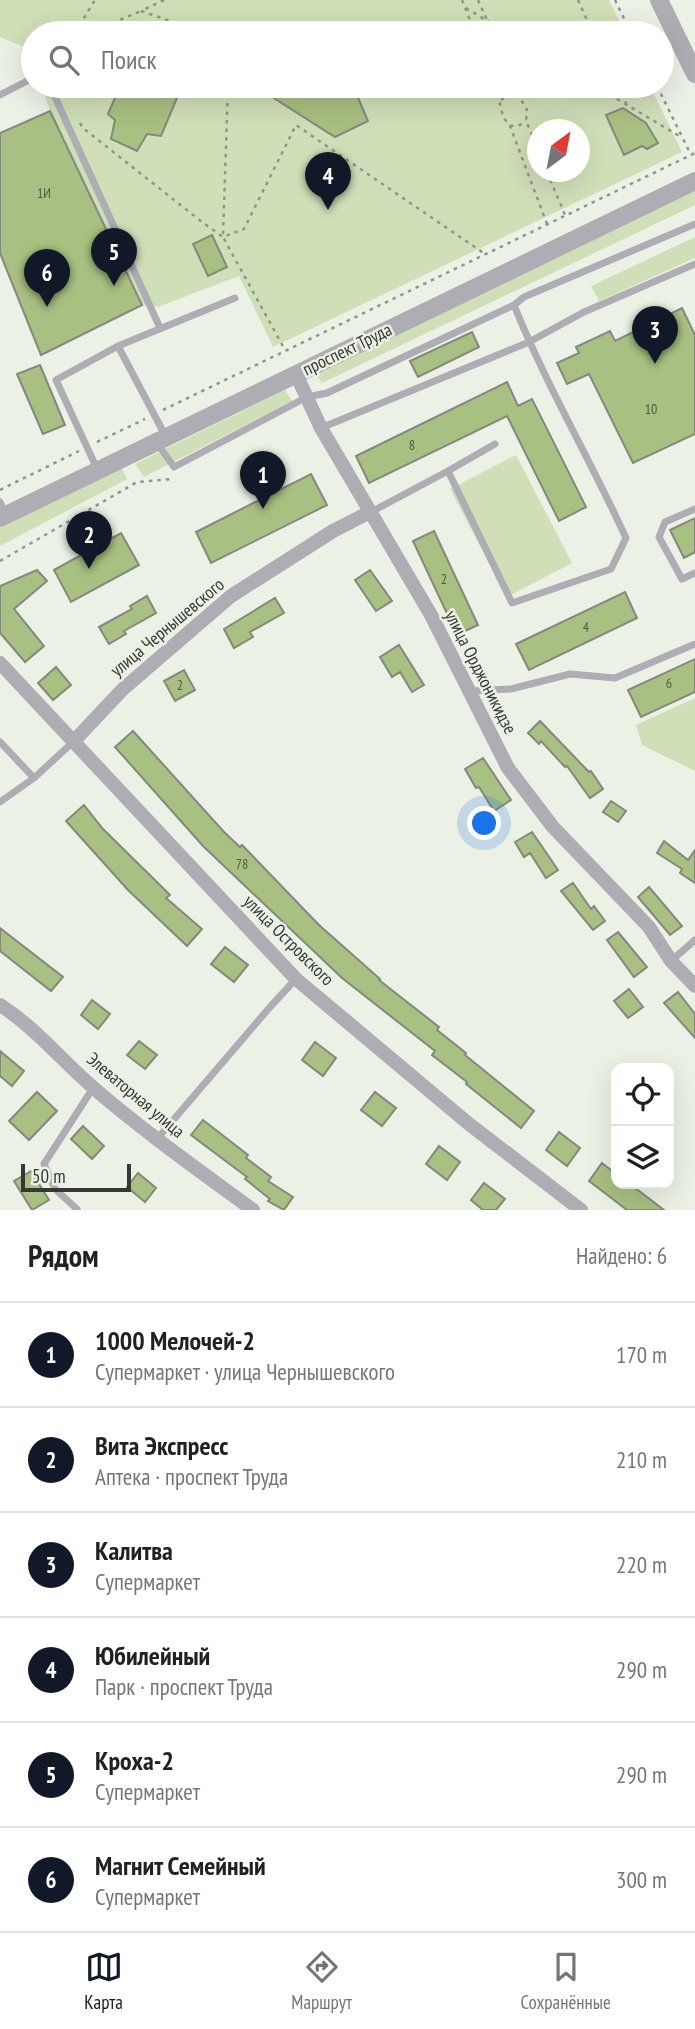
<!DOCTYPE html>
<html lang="ru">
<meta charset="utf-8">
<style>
body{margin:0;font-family:"PT Sans Narrow",sans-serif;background:#f2f2f2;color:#202124}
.controls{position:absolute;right:21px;bottom:21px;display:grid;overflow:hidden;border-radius:14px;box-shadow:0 7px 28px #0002}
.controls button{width:63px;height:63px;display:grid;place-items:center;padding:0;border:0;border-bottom:2px solid #e0e0e0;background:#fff;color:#202124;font:35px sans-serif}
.compass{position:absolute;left:527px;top:119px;width:63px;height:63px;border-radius:50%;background:#fff;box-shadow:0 7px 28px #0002;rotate:32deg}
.scale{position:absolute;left:21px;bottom:18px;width:110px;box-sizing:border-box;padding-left:7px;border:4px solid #363833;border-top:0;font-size:19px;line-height:24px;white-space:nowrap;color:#363833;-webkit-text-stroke:5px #ebf1e4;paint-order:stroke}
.you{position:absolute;left:485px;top:824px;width:24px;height:24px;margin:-18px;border:5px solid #fff;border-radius:50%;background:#1a73e8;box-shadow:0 0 0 10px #1a73e833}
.badge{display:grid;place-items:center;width:46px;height:46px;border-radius:50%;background:#111827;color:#fff;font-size:23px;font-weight:700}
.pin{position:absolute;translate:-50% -58px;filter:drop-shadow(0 2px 4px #0008)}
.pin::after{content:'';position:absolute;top:37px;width:24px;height:21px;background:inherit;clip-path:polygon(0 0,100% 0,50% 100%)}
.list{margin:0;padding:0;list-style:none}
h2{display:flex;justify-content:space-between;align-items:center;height:91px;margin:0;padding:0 28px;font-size:30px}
h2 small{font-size:23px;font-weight:400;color:#757577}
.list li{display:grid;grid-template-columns:46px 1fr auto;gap:21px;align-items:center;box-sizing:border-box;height:105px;padding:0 28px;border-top:2px solid #e0e0e0}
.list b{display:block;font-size:26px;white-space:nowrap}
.list p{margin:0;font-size:23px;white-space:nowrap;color:#757577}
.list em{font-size:23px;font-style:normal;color:#757577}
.icon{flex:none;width:38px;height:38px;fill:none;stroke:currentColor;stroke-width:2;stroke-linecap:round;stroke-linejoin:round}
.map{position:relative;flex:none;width:695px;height:1210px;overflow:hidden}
.search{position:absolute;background:#fff;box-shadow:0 7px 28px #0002;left:21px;right:21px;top:21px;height:77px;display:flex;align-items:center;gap:18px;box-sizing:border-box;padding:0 24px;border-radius:38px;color:#757577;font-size:26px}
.sheet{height:721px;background:#fff}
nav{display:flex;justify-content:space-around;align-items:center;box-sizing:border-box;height:98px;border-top:2px solid #e0e0e0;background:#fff;font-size:19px;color:#757577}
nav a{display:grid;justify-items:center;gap:4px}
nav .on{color:#111827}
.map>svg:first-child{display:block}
.green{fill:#cfdfb7;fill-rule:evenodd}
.building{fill:#a8c081;stroke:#84887d;stroke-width:2}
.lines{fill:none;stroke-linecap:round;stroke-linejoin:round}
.path{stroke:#91958c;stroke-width:2.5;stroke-dasharray:3.5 5;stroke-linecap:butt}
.service{stroke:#adadb3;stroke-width:7}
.minor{stroke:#adadb3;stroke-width:14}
.tertiary{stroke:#adadb3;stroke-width:18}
.labels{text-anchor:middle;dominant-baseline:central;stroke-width:5;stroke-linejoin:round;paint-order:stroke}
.number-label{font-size:14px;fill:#525a46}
.street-label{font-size:18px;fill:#363833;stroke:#ebf1e4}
</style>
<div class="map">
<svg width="695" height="1210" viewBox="0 0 695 1210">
<rect width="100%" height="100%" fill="#ebf1e4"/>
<path class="green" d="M0,0H609L625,33H33V66L27,48L0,37Z
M41,86H650L682,152L273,347L239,276L158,307L142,305L50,111ZM538,130H580V172H538Z
M695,191V205L322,383L314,372Z
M695,237V258L599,301L591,286Z
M285,390L292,401L144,477L135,464Z
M516,455L572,563L507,597L450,489Z
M120,464L127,479L0,546V525Z
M695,698V771L642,745L636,725Z"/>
<path class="building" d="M120,86H182L161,136L147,134L137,151L111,139L115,120L108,114Z
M255,86H353L368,121L335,137Z
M623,108L646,123L658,143L647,149L642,146L624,155L606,115Z
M50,111L142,305L41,355L0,253V133Z
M212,235L227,267L208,276L193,244Z
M682,308L695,335V434L633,463L589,374L567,384L557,363L579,353L576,347L610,331L615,341Z
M472,332L479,347L418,377L410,361Z
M40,365L65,425L43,434L17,374Z
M507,382L518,406L532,399L586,507L559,521L507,416L369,483L356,456Z
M311,474L327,505L211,563L196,532Z
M695,518V552L684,558L670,530Z
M434,531L478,625L457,635L413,541Z
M121,533L139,565L71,602L54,570Z
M37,570L47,581L14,609L44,646L25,662L0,633V586Z
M370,570L392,601L376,611L355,580Z
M625,592L637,618L529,670L516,644Z
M147,596L156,613L124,631L126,634L109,644L99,627L132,609L130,606Z
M275,598L284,613L250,632L253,637L234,648L224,629Z
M399,645L424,685L412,692L400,672L392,677L380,657Z
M695,659V692L641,717L628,690Z
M56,667L71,685L53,700L38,683Z
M184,670L195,690L175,701L164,681Z
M540,721L589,772L591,771L603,789L590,798L567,766L565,767L541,741L539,744L528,733Z
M133,731L224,832L240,847L242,845L319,925L380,979L379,980L439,1027L437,1030L466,1053L465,1055L534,1111L521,1128L466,1084L467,1082L432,1055L435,1051L342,978L203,846L115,747Z
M483,758L511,800L494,811L479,787L476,788L465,769Z
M611,801L626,811L618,822L603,812Z
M84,805L103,829L170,895L166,898L202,929L187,946L128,890L66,821Z
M532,832L558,870L546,878L530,853L524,857L515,842Z
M664,841L688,860L695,850V883L680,873L682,869L657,853Z
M573,883L591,909L594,906L605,921L593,930L561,891Z
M649,887L682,926L670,935L638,897Z
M0,928L63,977L51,991L0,951Z
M618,932L647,967L634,977L607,940Z
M225,947L248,965L234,982L211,964Z
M629,989L643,1007L628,1018L614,1001Z
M678,992L695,1014V1038L664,1003Z
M92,1000L110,1014L98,1029L81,1015Z
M139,1041L157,1055L145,1069L127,1055Z
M315,1042L336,1058L323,1076L302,1060Z
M0,1051L24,1071L12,1086L0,1076Z
M37,1092L57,1111L29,1140L9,1121Z
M375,1092L396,1108L382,1126L361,1110Z
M203,1120L248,1155L246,1158L271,1177L268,1181L293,1197L284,1210L268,1201L270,1199L245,1179L247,1177L191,1135Z
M83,1126L104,1146L92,1159L71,1139Z
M559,1132L580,1148L567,1166L546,1150Z
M439,1146L460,1162L447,1180L426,1164Z
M602,1163L616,1174V1184H630L664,1210H627L610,1197L589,1181Z
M31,1171L49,1200L32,1210L14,1181Z
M138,1173L156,1188L145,1202L127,1187Z
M484,1183L505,1199L496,1210H483L471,1200Z"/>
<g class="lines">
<path class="path" d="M164,0L141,11L197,30L200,33
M462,0L475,33
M478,0L493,33
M578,0L593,33
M615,0L631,33
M466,8L507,33
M75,33L95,0
M89,33L141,11
M228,86L223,237L285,350
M495,86C501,100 499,115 510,126L547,224
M513,86L527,110L526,121L538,149
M595,86L681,137
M618,86L626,103
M657,86L691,155
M501,100L510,94L515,93
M80,123L83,128L202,222L223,237L244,229L296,125L485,254
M510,126L520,125L526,121
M547,172L565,215
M163,410L695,153
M97,442L145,419
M0,490L79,451
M0,561L137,482L172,479"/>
<path class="service" d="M50,86L160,328
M0,95L33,78
M118,346L235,298
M321,428L529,342L584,312L695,264
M157,443L174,467L307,397L327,393L514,305L524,297L695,224
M98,471L56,380L118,346L166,437
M448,471L495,444
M0,502L6,514
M695,509L665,522L659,537L682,579L695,573
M371,512L448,471L512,603L611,569L626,538C590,459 546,385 514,305
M469,691L511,689L570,674L615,678L695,644
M0,742L34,778
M0,802L34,778L73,742
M671,961L695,940
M157,1139L270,1007L296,979
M77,1209L55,1189L44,1164L93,1088"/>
<path class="minor" d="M296,374L321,428L431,615L508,768L553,827L649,927L671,961L695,986
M0,663L296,979L469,1124L581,1210
M73,742L123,689L231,596L333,531L370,512
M0,1005C36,1028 63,1062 96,1090C146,1133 200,1171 253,1210"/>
<path class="tertiary" d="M659,0L695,74
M0,518L695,181"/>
</g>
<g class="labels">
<g class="number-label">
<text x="44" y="193">1И</text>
<text x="651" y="409">10</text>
<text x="412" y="445">8</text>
<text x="444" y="579">2</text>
<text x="586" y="627">4</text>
<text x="669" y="683">6</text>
<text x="180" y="685">2</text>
<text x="242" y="864">78</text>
</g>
<g class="street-label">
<text transform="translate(347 349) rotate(-26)">проспект Труда</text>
<text transform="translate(167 627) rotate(-40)">улица Чернышевского</text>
<text transform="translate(481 672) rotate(63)">улица Орджоникидзе</text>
<text transform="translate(289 940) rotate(45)">улица Островского</text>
<text transform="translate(136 1095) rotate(40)">Элеваторная улица</text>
</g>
</g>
</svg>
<div class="controls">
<button><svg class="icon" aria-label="locate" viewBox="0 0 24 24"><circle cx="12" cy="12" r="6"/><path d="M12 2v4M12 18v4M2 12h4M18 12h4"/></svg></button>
<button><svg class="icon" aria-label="layers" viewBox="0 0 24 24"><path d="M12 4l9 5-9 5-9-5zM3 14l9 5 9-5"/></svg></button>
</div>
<svg class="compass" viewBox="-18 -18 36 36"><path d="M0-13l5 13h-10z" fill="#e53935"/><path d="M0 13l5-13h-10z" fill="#757577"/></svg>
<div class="scale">50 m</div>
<div class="you"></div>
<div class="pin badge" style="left:263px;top:509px">1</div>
<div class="pin badge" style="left:89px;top:569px">2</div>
<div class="pin badge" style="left:655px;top:364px">3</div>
<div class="pin badge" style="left:328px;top:210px">4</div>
<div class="pin badge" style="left:114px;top:286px">5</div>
<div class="pin badge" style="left:47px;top:307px">6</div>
<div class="search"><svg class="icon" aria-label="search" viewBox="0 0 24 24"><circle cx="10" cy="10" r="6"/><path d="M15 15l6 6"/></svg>Поиск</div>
</div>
<section class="sheet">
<h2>Рядом<small>Найдено: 6</small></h2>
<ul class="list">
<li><span class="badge">1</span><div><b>1000 Мелочей-2</b><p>Супермаркет · улица Чернышевского</p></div><em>170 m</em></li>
<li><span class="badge">2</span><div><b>Вита Экспресс</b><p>Аптека · проспект Труда</p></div><em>210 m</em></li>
<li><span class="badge">3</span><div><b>Калитва</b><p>Супермаркет</p></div><em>220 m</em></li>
<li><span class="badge">4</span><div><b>Юбилейный</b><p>Парк · проспект Труда</p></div><em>290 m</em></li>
<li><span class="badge">5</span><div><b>Кроха-2</b><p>Супермаркет</p></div><em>290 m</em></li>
<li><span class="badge">6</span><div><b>Магнит Семейный</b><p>Супермаркет</p></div><em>300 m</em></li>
</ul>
</section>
<nav>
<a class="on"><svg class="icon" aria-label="map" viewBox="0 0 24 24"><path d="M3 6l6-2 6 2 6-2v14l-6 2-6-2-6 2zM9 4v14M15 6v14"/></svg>Карта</a>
<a><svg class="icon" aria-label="directions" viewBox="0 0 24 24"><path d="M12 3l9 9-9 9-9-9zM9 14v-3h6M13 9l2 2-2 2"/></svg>Маршрут</a>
<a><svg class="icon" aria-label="saved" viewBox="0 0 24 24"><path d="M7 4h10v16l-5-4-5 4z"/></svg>Сохранённые</a>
</nav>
